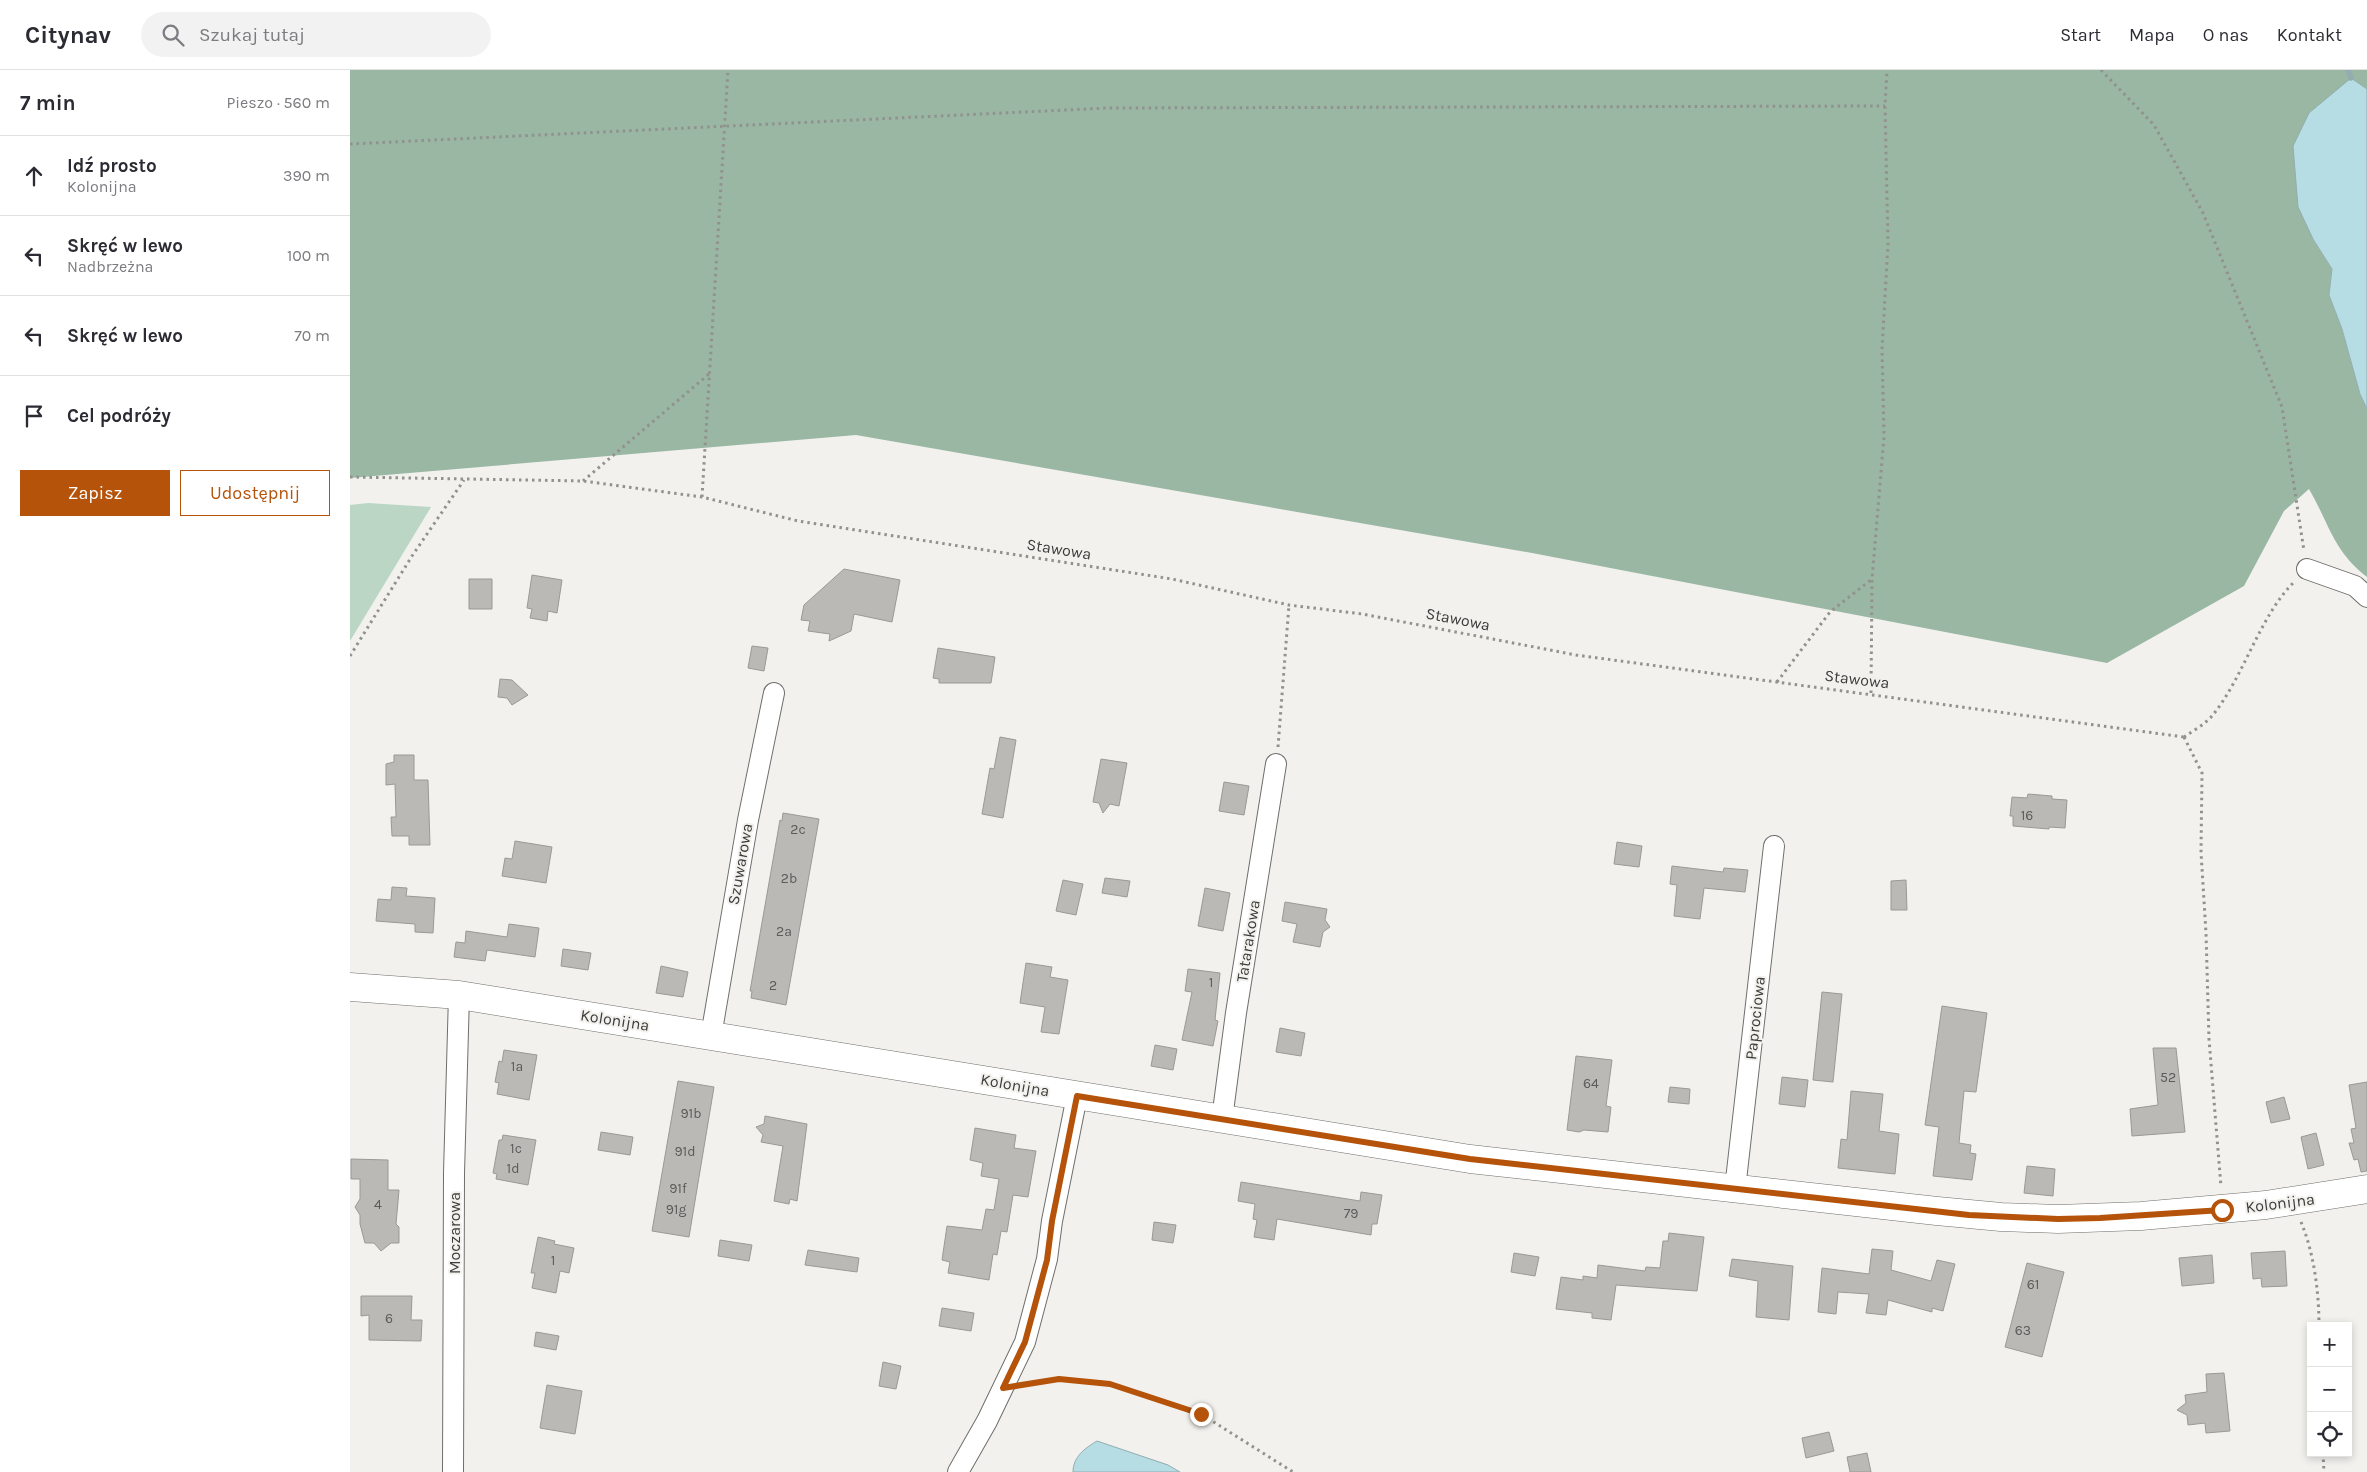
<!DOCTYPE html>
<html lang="pl">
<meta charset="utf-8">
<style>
body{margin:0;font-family:Karla,sans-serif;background:#f2f2f3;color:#2b2b33}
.controls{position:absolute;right:15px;bottom:15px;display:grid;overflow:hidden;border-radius:0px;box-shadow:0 2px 8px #0003}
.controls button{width:45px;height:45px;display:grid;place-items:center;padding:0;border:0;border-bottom:1px solid #e1e1e2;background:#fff;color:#2b2b33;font:25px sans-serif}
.stop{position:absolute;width:15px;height:15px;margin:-11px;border:4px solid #b45309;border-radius:50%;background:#fff}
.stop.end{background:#b45309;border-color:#fff;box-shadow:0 1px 5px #0008}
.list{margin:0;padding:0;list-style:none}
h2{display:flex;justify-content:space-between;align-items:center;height:65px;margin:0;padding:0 20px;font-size:21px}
h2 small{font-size:16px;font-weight:400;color:#7c7c81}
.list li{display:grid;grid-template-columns:32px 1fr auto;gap:15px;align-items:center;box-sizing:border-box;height:80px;padding:0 20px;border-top:1px solid #e1e1e2}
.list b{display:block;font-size:19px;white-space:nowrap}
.list p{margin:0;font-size:16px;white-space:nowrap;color:#7c7c81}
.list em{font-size:16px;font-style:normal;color:#7c7c81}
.actions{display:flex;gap:10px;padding:15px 20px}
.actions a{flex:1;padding:11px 0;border:1px solid #b45309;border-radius:0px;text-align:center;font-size:18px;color:#b45309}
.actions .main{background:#b45309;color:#fff}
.icon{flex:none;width:28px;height:28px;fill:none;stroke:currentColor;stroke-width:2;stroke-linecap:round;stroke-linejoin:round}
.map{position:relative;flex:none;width:2017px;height:1402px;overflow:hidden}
header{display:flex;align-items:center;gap:30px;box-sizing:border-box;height:70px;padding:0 25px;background:#fff;border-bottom:1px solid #e1e1e2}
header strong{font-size:24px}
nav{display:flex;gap:28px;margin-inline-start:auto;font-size:18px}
.search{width:350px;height:45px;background:#f2f2f3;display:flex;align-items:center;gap:12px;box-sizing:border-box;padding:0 18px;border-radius:28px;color:#7c7c81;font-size:19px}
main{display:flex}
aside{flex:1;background:#fff}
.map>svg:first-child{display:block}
.green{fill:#bbd6c4}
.forest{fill:#99b7a3}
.water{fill:#b5dde3;stroke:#91adb0}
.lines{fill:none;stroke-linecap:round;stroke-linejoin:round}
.stream{stroke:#91adb0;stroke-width:5.5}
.building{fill:#bab9b5;stroke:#9a9995}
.street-casing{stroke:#6f6e6b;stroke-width:22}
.secondary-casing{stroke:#6f6e6b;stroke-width:29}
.path{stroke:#91918e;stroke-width:3;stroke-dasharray:2.5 4;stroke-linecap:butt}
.street{stroke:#fff;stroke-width:20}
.secondary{stroke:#fff;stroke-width:28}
.route{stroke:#b45309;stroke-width:6}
.labels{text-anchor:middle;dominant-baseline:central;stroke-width:4;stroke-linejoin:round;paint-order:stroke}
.number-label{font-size:14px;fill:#5c5b59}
.street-label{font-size:16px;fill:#3c3c3a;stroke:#f2f1ed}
</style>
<header>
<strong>Citynav</strong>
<div class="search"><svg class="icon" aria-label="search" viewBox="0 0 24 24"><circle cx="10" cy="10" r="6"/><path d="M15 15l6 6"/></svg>Szukaj tutaj</div>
<nav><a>Start</a><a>Mapa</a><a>O nas</a><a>Kontakt</a></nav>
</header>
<main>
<aside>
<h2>7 min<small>Pieszo · 560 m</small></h2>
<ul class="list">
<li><svg class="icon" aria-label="ahead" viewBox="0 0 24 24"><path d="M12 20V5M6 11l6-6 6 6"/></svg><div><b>Idź prosto</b><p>Kolonijna</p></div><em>390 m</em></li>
<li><svg class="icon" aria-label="left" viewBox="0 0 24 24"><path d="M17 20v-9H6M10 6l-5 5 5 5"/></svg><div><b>Skręć w lewo</b><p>Nadbrzeżna</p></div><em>100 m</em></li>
<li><svg class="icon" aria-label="left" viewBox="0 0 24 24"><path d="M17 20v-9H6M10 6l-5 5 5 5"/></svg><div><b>Skręć w lewo</b></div><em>70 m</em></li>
<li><svg class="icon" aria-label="arrive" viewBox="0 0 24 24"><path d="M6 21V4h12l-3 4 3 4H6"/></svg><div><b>Cel podróży</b></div></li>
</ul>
<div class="actions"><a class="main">Zapisz</a><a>Udostępnij</a></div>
</aside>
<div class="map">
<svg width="2017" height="1402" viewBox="0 0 2017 1402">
<rect width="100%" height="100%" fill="#f2f1ed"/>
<path class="green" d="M18,433L81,437L0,571V435Z"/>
<path class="forest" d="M0,0H2017V19L2001,9L1959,43L1963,169L1982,199L1979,225L1992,259L2010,324L2017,339V507C1983,481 1979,453 1959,419L1934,441L1894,516L1757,593L1182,483L506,365L0,408Z"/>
<path class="water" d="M2001,8L2017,19V339L2010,324L1992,259L1979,225L1982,199L1963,169L1948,137L1943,76L1959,43Z
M747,1371L818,1395L830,1402H723C723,1387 735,1378 747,1371Z"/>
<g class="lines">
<path class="stream" d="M1998,0L2001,8"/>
</g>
<path class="building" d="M494,499L550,510L542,552L504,544L501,561L479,571L480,564L458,561L460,551L451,550L454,535Z
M182,505L212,510L207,543L198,541L197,551L180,548L182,539L177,538Z
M119,509H142V539H119Z
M402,576L418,578L414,601L398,598Z
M588,578L645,587L641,613H589V609L583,608Z
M150,609L162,610L178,625L162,635L157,628L148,627Z
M650,667L666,670L653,748L632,744L640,698L644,699Z
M44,685H64V710H78L80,775H59V766H42L41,747H46L45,714L36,715V694L44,692Z
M751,689L777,693L769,736L760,734L753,743L749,733L743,732Z
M874,712L899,716L894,745L869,741Z
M1678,724L1702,726V729L1717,730L1715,758L1699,757V759L1663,756V746H1660L1662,727L1677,728Z
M433,743L469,749L436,935L401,928L402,921H400L430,750L432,751Z
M165,771L202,777L196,813L152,806L155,788L162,789Z
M1267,772L1292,776L1289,797L1264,794Z
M1322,796L1373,802L1374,798L1398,800L1395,822L1354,818L1350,849L1324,846L1327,815L1320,814Z
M755,808L780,811L777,827L752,823Z
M713,810L733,814L726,845L706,841Z
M1556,810L1557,840H1541V811Z
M42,817L57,818L56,826L85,828L83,863L65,862V854L26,851L28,829L41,830Z
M855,818L880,823L873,861L848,856Z
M935,832L977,839L975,850L980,857L973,862L970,877L943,872L947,854L932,851Z
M159,854L189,858L185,887L137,880L135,891L104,887L106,872L115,873L116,861L157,867Z
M213,879L241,883L238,900L211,896Z
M676,893L702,897L700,907L718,910L709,964L691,962L695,937L670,933Z
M311,896L338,902L333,927L306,923Z
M838,899L870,903L865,950L868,951L863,976L832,970L842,922L835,921Z
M1472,922L1492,924L1483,1012L1463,1010Z
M1592,936L1637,943L1626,1022L1614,1021L1609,1073L1621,1075L1620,1083L1626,1084L1622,1110L1583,1106L1589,1057L1575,1055Z
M930,958L955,963L951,986L926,982Z
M805,975L827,979L823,1000L801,996Z
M1803,978H1826L1835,1062L1782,1066L1780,1039L1808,1035Z
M154,980L187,985L179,1030L147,1024L149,1013L145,1012L149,991L152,992Z
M1226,986L1262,990L1256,1036L1261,1037L1258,1062L1234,1060L1229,1062L1217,1060Z
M1432,1007L1458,1010L1455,1037L1429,1034Z
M328,1011L364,1017L339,1167L302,1161Z
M2017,1012V1101L2011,1102L2008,1089L2004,1090L1999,1073H2004L2001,1059L2006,1058L1999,1015Z
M1320,1017L1340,1019L1339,1034L1318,1032Z
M1501,1021L1533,1024L1529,1061L1549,1064L1545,1104L1488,1098L1491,1069L1497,1070Z
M1934,1027L1940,1049L1921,1053L1916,1032Z
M415,1046L457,1054L447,1131L440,1129L439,1134L424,1131L433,1076L411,1072L413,1065L406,1057L414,1054Z
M625,1058L666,1065L664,1078L686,1081L678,1127L663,1125L657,1162L651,1161L647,1185L643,1184L639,1210L598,1203L600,1192L592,1190L597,1156L632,1160L636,1139L644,1140L649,1109L631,1106L633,1093L620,1090Z
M251,1062L283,1067L280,1085L248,1080Z
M1966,1063L1974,1095L1958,1099L1951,1067Z
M153,1065L186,1070L178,1115L146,1109L147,1104L143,1103L149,1070H152Z
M1,1089L38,1090V1120H49L46,1154L49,1157V1173H41L31,1181L24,1173H15L10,1154V1145L5,1137L10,1129V1109H1Z
M1677,1096L1705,1099L1703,1126L1674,1123Z
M891,1112L1010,1131L1011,1122L1032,1125L1027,1154H1022L1021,1165L927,1149L924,1170L904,1167L907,1150L903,1149L905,1134L888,1131Z
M804,1152L826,1155L823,1173L802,1170Z
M1319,1163L1354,1167L1347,1221L1266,1215L1261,1250L1242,1248V1243L1206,1239L1211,1207L1233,1210V1206L1247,1208L1248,1195L1295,1201L1296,1197L1310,1198L1313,1171H1318Z
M188,1167L205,1171L204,1174L224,1178L219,1203L210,1201L206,1223L182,1218L185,1203H181Z
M370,1170L402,1175L399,1191L368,1186Z
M1522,1179L1543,1181L1541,1200L1581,1211L1587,1190L1605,1194L1593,1241L1582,1238V1242L1538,1230L1536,1245L1516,1243L1519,1224L1488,1222L1486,1244L1468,1242L1472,1198L1519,1204Z
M458,1180L509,1188L507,1202L455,1195Z
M1935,1181L1937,1216L1912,1217L1911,1208L1903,1209L1901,1183Z
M1164,1183L1189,1187L1185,1206L1161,1202Z
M1862,1185L1864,1213L1832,1216L1829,1188Z
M1382,1189L1443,1196L1439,1250L1406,1247L1408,1211L1379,1206Z
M1677,1193L1714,1202L1692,1287L1655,1277Z
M11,1226H62L61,1250H72L71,1271L19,1270V1245L11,1246Z
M592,1238L624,1243L621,1261L589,1256Z
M186,1262L209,1266L206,1280L184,1276Z
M533,1292L551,1296L546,1319L529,1316Z
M1874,1303L1880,1361L1856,1363L1855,1353L1838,1355L1837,1345L1827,1340L1836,1333L1835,1325L1857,1322L1856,1304Z
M197,1315L232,1321L225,1364L190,1358Z
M1479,1362L1484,1381L1456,1388L1452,1368Z
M1517,1383L1521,1402H1500L1497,1387Z"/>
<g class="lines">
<g class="street-casing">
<path id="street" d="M1957,499L2005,516L2017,527
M361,966L398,750L424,623
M872,1049L886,943L926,694
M1385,1119L1424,776
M103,1402L104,1103L109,925
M608,1402L637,1351L675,1272L697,1189L702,1151L727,1026"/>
</g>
<g class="secondary-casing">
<path id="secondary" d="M0,917L109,925L1120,1089L1587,1141L1651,1147L1708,1149L1791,1146L1916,1135L2017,1119"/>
</g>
<path class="path" d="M1751,0L1804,55L1853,143L1932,337L1954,481
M0,74L758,38L1535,36
M0,407L233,411L352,427L448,451L822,509L939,535L1012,544L1226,585L1834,667
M233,411L359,304
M352,427L378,0
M0,586L62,486L114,410
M1427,612L1480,542L1522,509
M1521,623L1522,509L1534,367L1532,279L1538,174L1535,36L1537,0
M1834,667C1843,661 1855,654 1862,646C1894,607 1909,547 1944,512
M1834,667L1852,703L1851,782L1856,863L1859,969L1871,1117
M928,677L939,535
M1951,1152C1964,1183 1969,1222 1969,1256
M676,1314L709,1309L760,1314L851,1344L943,1402
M1973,1383L1974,1402"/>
<use href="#street" class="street"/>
<use href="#secondary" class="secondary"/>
</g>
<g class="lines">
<path class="route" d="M851,1344L760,1314L709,1309L653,1318L675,1272L697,1190L702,1151L727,1026L1120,1089L1619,1145L1708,1149L1750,1148L1872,1140"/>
</g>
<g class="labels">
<g class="number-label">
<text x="1677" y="745">16</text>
<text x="448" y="759">2c</text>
<text x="439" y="808">2b</text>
<text x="434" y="861">2a</text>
<text x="861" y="912">1</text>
<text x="423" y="915">2</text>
<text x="167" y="996">1a</text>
<text x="1818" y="1007">52</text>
<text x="1241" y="1013">64</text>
<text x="341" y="1043">91b</text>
<text x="166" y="1078">1c</text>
<text x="335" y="1081">91d</text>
<text x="163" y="1098">1d</text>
<text x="328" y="1118">91f</text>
<text x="28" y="1134">4</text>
<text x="326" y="1139">91g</text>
<text x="1001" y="1143">79</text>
<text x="203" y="1190">1</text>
<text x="1683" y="1214">61</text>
<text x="39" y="1248">6</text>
<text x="1673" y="1260">63</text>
</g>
<g class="street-label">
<text transform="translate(709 479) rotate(9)">Stawowa</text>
<text transform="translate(1108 549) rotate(11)">Stawowa</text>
<text transform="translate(1507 609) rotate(7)">Stawowa</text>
<text transform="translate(390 794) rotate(-80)">Szuwarowa</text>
<text transform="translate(898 871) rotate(-81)">Tatarakowa</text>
<text transform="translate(1405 948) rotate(-84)">Paprociowa</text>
<text transform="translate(265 950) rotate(9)">Kolonijna</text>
<text transform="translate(665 1015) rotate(10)">Kolonijna</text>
<text transform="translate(1930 1133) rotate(-7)">Kolonijna</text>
<text transform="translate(104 1163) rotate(-90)">Moczarowa</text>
</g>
</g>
</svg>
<div class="controls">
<button>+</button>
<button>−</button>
<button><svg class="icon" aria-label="locate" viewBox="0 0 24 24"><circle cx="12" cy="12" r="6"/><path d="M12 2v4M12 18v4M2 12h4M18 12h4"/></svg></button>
</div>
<div class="stop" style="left:1872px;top:1140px"></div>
<div class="stop end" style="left:851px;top:1344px"></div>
</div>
</main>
